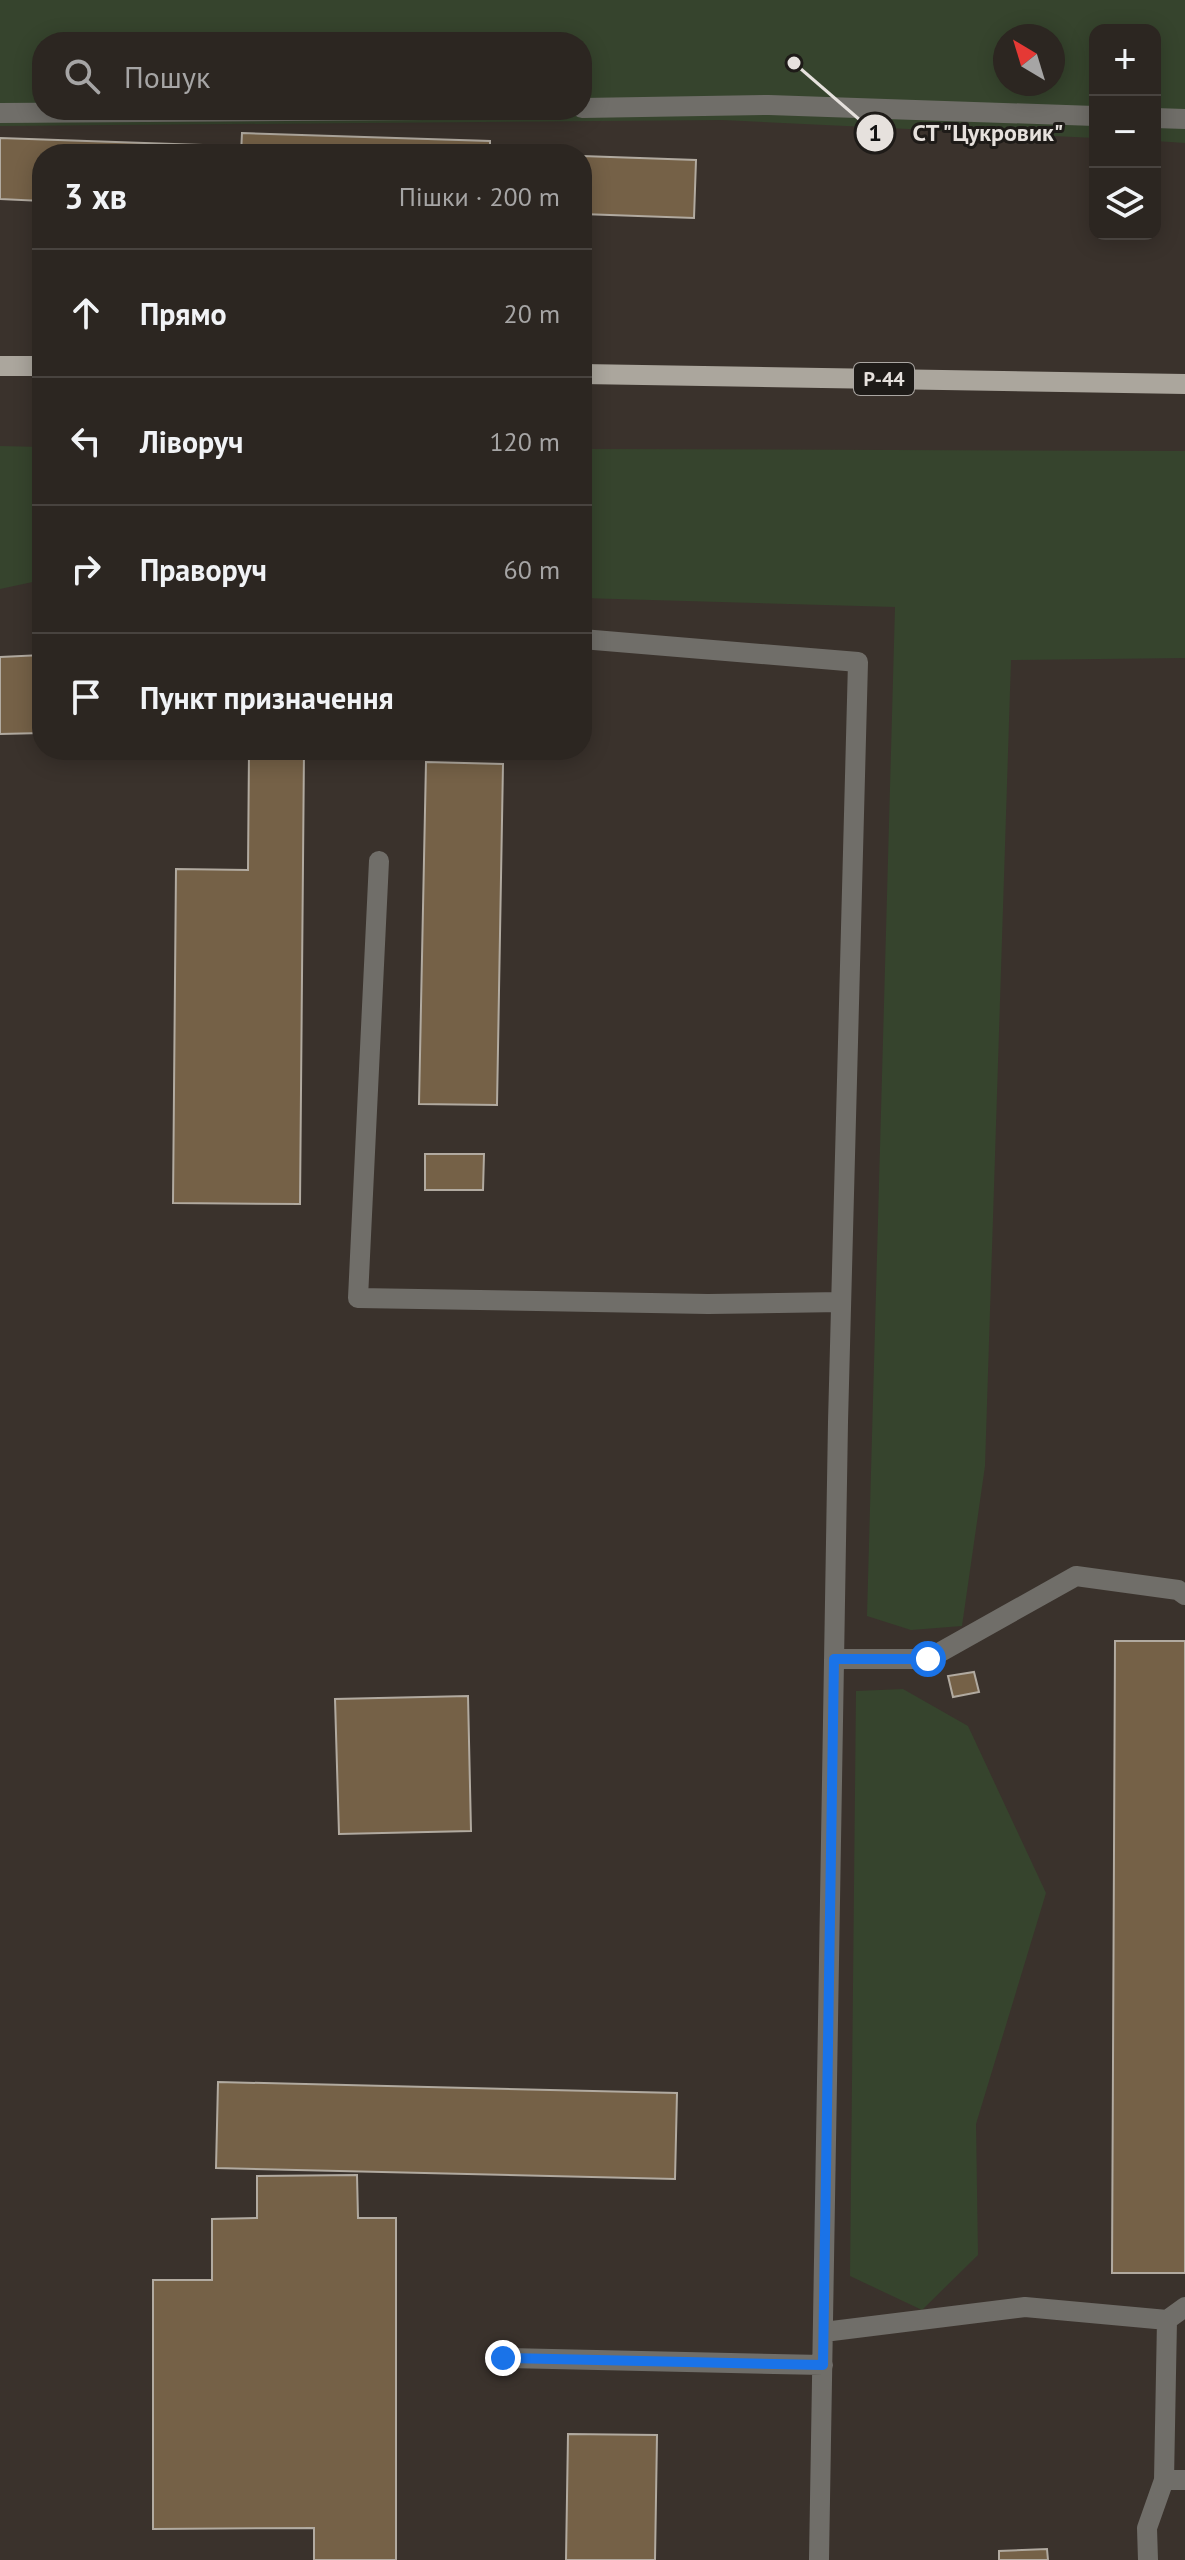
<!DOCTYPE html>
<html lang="uk">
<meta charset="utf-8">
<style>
body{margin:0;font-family:"PT Sans",sans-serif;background:#342e2a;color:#f1f3f6}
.controls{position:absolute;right:24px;top:24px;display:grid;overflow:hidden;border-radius:16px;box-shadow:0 4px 20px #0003}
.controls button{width:72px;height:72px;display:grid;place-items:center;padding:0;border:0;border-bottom:2px solid #48433f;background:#2c2621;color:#f1f3f6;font:40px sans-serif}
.compass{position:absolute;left:993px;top:24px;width:72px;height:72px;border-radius:50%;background:#2c2621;box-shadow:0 4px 20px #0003;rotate:322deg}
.stop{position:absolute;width:24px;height:24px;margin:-18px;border:6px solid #1a73e8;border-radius:50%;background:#fff}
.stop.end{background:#1a73e8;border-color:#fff;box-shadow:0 2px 8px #0008}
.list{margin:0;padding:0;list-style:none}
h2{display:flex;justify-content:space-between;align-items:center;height:104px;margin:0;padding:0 32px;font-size:34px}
h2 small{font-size:26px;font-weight:400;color:#a6a5a5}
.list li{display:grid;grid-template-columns:52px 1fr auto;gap:24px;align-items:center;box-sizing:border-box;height:128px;padding:0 32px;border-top:2px solid #48433f}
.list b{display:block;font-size:30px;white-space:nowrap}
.list em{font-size:26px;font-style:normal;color:#a6a5a5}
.icon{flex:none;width:44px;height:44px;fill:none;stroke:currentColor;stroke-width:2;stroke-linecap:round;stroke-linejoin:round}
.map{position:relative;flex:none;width:1185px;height:2560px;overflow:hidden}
.search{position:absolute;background:#2c2621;box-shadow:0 4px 20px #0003;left:32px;top:32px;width:560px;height:88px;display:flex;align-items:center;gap:20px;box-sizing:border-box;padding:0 28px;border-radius:32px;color:#a6a5a5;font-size:30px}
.panel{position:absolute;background:#2c2621;box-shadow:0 4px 20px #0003;left:32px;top:144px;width:560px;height:616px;border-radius:32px}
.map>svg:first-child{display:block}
.green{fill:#36442d;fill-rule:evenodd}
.building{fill:#756147;stroke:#b1aaa0;stroke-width:2}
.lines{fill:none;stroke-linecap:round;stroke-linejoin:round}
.service{stroke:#706e69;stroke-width:20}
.primary{stroke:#aba69d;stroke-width:20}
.route{stroke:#1a73e8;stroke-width:10}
.labels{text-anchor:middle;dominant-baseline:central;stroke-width:6;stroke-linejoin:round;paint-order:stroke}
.shield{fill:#1e1b18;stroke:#aaa6a2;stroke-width:2}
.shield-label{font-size:20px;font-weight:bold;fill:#e6e1dd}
.leader{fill:none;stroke:#e6e1dd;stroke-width:3}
.callout-dot{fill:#e6e1dd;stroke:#1e1b18;stroke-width:3}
.mark-label{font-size:24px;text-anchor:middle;font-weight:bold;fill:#111}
.callout-label{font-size:24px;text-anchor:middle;font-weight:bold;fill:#e6e1dd;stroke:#1e1b18;stroke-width:6;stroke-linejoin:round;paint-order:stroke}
</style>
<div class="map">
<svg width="1185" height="2560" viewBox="0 0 1185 2560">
<rect width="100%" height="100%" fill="#3a322c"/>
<path class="green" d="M0,0H1185V143L1155,141V30H1095V138L722,120L0,126ZM1005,36H1053V84H1005ZM42,42H582V110H42Z
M0,446L42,447V580L0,589Z
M582,449L1185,451V658L1011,660L985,1466L962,1626L911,1630L867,1616L895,607L582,598Z
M903,1689L968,1726L1046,1893L976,2124L978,2255L922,2310L850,2276L856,1691Z"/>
<path class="building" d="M242,133L490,141V154H241Z
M0,138L202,145V154H42V201L0,199Z
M582,156L696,160L694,218L582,214Z
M42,655V733L0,734V657Z
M249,750H304L300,1204L173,1203L176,869L248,870Z
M426,762L503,764L497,1105L419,1104Z
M425,1154H484L483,1190H425Z
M1115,1641H1185V2273H1112Z
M974,1672L979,1692L953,1697L948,1676Z
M468,1696L471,1831L339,1834L335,1699Z
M218,2082L677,2093L675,2179L216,2168Z
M357,2175L358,2218H396V2560H314V2528L153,2529V2280H212V2219L257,2218V2176Z
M568,2434L657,2435L655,2560H566Z
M1047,2549L1048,2560H999V2551Z"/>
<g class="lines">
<path class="service" d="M582,108L769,105L1095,116
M0,113L423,110
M1155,118L1185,119
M582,639L858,662L838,1422L819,2560
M379,861L358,1298L708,1304L841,1302
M834,1659H928L1076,1576L1178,1590L1185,1595
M824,2332L1025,2307L1167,2320
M503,2358L823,2365
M1164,2480L1167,2320L1185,2307
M1148,2560L1147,2528L1164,2480H1185"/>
<path class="primary" d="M0,366H42
M582,374L1185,384"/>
</g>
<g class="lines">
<path class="route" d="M503,2358L823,2365L834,1659H928"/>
</g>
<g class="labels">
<rect class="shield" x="854" y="363" width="60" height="32" rx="6"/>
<g class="shield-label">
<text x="884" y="379">Р-44</text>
</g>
</g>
<path class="leader" d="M794 63L875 133"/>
<g class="callout-dot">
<circle cx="794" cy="63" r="8"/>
<circle cx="875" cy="133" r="20"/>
</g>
<g class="mark-label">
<text x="875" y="141">1</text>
</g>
<g class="callout-label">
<text x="988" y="141">СТ "Цукровик"</text>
</g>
</svg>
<div class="controls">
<button>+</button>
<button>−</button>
<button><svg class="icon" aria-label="layers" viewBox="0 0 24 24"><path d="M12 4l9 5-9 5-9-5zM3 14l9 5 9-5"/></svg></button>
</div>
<svg class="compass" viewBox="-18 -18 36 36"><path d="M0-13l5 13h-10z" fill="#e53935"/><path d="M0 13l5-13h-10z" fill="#a6a5a5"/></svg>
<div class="stop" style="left:928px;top:1659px"></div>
<div class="stop end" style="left:503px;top:2358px"></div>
<div class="search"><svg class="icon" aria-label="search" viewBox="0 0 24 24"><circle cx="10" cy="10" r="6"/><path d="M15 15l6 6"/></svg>Пошук</div>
<section class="panel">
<h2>3 хв<small>Пішки · 200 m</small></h2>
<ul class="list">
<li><svg class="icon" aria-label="ahead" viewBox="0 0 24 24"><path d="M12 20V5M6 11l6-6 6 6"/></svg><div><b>Прямо</b></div><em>20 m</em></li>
<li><svg class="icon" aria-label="left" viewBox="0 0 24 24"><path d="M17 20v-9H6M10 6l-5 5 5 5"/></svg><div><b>Ліворуч</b></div><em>120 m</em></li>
<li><svg class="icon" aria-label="right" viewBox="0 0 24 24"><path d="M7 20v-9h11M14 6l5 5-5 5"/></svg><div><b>Праворуч</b></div><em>60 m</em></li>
<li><svg class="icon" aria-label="arrive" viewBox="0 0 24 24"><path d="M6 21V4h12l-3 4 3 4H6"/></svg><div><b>Пункт призначення</b></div></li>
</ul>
</section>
</div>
